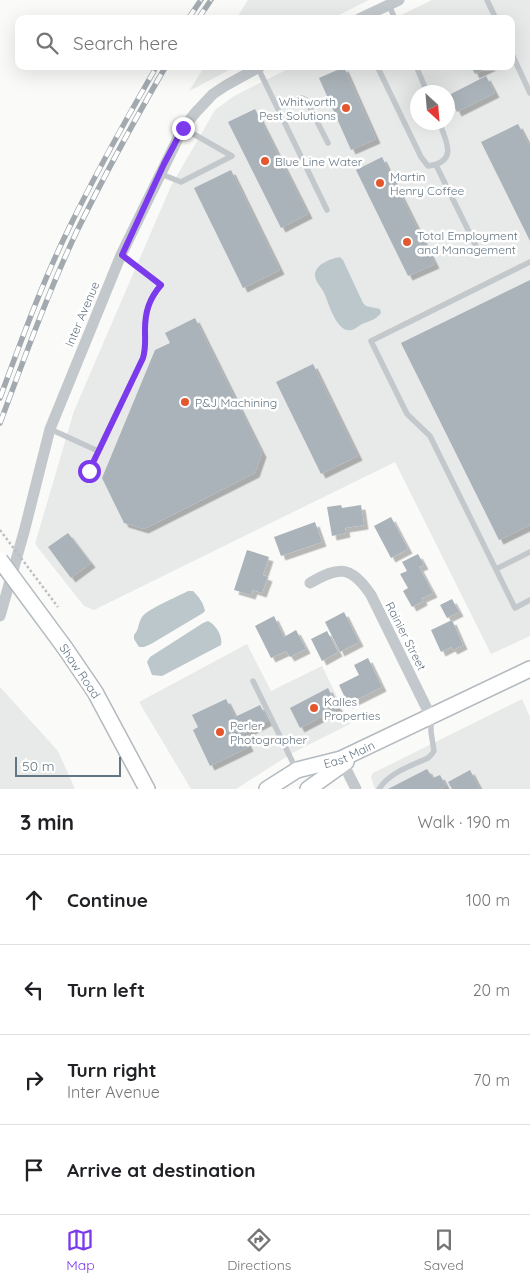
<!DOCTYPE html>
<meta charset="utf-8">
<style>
body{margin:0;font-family:Quicksand,sans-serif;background:#f6f6f6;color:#202124}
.compass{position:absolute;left:410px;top:85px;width:45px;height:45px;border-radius:50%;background:#fff;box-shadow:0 5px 20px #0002;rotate:154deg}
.scale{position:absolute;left:15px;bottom:12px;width:106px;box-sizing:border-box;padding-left:5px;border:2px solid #657683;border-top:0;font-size:14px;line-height:18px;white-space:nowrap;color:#657683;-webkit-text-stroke:4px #fff;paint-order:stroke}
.stop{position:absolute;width:15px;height:15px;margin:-11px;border:4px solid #7c3aed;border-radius:50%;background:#fff}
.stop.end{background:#7c3aed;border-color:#fff;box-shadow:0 1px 5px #0008}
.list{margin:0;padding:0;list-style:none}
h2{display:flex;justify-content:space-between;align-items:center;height:65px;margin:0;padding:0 20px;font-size:21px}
h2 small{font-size:16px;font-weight:400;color:#757577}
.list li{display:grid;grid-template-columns:32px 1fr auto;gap:15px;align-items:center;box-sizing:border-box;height:90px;padding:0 20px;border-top:1px solid #e0e0e0}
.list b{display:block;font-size:19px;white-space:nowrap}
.list p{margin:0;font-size:16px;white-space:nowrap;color:#757577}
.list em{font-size:16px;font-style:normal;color:#757577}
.icon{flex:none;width:28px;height:28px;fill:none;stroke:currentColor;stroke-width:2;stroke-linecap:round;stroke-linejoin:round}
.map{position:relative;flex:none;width:530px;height:789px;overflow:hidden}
.search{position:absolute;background:#fff;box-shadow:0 5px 20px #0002;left:15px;right:15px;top:15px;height:55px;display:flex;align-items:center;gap:12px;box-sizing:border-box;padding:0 18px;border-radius:10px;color:#757577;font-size:19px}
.sheet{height:425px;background:#fff}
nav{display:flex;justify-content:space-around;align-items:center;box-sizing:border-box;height:70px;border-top:1px solid #e0e0e0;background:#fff;font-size:14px;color:#757577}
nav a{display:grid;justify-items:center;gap:2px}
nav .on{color:#7c3aed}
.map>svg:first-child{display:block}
.built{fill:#e8e9e9;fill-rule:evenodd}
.water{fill:#bbc7cb}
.building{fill:#aab3b9;filter:url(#shadow)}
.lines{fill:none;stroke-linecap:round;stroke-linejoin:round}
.secondary-casing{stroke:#b3babf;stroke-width:18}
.service{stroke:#c3c8cc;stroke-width:5.5}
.minor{stroke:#c3c8cc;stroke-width:11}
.secondary{stroke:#fff;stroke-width:15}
.rail-casing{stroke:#a2aab0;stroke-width:5.5}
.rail{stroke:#fff;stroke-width:4;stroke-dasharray:11;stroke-linecap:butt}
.secondary-bridge-casing{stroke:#b3babf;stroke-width:18;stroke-linecap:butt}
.path-bridge{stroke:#bbbfc2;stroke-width:2.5;stroke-dasharray:2.5 2.5;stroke-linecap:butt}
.secondary-bridge{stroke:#fff;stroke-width:15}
.route{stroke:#7c3aed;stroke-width:6}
.poi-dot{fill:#e4572e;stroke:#fff;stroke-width:2}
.labels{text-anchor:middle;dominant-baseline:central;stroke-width:5;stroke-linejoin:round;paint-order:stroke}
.poi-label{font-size:12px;fill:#657683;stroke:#fff;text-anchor:start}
.street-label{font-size:12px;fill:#657683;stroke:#fff}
</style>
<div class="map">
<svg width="530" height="789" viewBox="0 0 530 789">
<defs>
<filter id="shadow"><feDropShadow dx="4.5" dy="4.5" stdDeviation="0" flood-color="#0004"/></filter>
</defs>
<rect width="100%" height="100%" fill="#fafaf8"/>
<path class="built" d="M248,0H369L331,19H236Z
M432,0H530V636L491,654L395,462L94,610L84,606L35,544L74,411L171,186L215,110L234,96L294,66H511V19H393ZM418,92H448V122H418Z
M205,66H237L189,91Z
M247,644L271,691L322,666L350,724L294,752L236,789H191L139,702Z
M0,687L58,751L75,789H0Z
M522,699L530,717V789H375L371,777L373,773Z"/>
<path class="water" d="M340,257L343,260L363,303L366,306L380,309L381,313C376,320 369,321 362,324C358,326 355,329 352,330C337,334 329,304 325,295C323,289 314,281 315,274C317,263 331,259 340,257Z
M188,591H193C199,597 203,602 205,611L203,613L151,644L144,647H139L134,639V635C139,630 138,623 142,617C149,608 177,597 188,591Z
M208,621C216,625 223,636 221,645L162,676L152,675L147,662L150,657L203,623Z"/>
<path class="building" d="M471,66H492L475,74Z
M344,67L376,139L351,150L319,78Z
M486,76L495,93L457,112L449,95Z
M255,109L308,214L281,228L228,122Z
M518,124L530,147V241L481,142Z
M382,157L435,264L408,276L356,170Z
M231,170L280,270L243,288L194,188Z
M530,280V525L499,540L401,343Z
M195,318L262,453L255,473L144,529L124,523L102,478L155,350L170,343L165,333Z
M313,364L358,456L321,474L276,382Z
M341,505L342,508L361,505L364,525L345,528L346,533L332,536L327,507Z
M391,517L408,549L391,558L374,526Z
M315,522L322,542L281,556L274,537Z
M68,533L91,563L71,578L48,547Z
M247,550L269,557L263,575L268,577L262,593L253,590L251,595L234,590Z
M418,554L424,565L419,567L433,593L422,598L423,601L412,607L403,591L408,588L400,574L407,571L402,562Z
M452,599L459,612L447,618L440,605Z
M344,612L359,642L340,652L325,622Z
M274,616L284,637L296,630L306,649L290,657L286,651L271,658L255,626Z
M452,620L463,645L453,650L451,647L441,652L431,630Z
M327,631L338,652L322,661L311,639Z
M368,658L382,687L348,704L339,685L359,675L354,665Z
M328,688L338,708L300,728L290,708Z
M226,699L235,717L260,705L268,721L243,734L249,747L210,766L193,730L198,727L192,715Z
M427,769L433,778L440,775L446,786L440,789H388Z
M470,770L480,789H452L448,782Z"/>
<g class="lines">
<g class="secondary-casing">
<g id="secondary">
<path d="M65,648L95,692L147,789"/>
<path id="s1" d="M267,789L297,770L341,759L530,669"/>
<path d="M308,789L346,762"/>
</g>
</g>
<path class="service" d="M487,0L496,19
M389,5L395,19
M511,52L530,93
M377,66L421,157L428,166C458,162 447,142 439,122
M416,66L427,92
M258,68L327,210
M277,106L302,98L306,100L328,143
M436,165L479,252
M161,174L181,182L232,156L183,128
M530,262L371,341L407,414L430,436L515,608L530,600
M50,429L98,451
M89,476V471L91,466L143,358C146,348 145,340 145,330C145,312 149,298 161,285L121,255
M496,569L530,552
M253,681L296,769
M379,789C390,772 411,766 428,758L432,754L434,751L431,732V719"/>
<path class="minor" d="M359,19L399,0
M310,583C339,566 351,565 371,595L431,717
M0,616L24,532L50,429L121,255L140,216L183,128L196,112L213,94L225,86L261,66
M341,759L356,789"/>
<use href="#secondary" class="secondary"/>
<g class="rail-casing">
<path id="rail" d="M188,19L201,0
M198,19L211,0
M0,398C21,341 42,283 69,228C95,175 124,123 154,71
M0,423C24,359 47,295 76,233C104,176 134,121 166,66"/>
</g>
<use href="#rail" class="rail"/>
<g class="secondary-bridge-casing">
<path id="secondary-bridge" d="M0,560L65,648"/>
</g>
<path class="path-bridge" d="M0,530L58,607"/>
<use href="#secondary-bridge" class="secondary-bridge"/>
</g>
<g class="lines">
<path class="route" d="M89,471L143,358C146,348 145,340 145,330C145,312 149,299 161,285L122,255L164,164L183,128"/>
</g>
<g class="poi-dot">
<circle cx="346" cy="108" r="5"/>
<circle cx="265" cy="161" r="5"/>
<circle cx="380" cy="183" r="5"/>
<circle cx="407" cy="242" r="5"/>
<circle cx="185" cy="402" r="5"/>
<circle cx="314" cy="708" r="5"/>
<circle cx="220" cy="732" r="5"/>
</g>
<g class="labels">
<g class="poi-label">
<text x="336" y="101" text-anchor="end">Whitworth<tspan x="336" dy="14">Pest Solutions</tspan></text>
<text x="275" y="161">Blue Line Water</text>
<text x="390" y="176">Martin<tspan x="390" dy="14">Henry Coffee</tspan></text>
<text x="417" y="235">Total Employment<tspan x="417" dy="14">and Management</tspan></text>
<text x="195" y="402">P&amp;J Machining</text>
<text x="324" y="701">Kalles<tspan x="324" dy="14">Properties</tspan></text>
<text x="230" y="725">Perler<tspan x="230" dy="14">Photographer</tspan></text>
</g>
<g class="street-label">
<text transform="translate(82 314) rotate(-67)">Inter Avenue</text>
<text transform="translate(406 636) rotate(63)">Rainier Street</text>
<text transform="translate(80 671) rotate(56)">Shaw Road</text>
<text stroke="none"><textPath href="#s1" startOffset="90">East Main</textPath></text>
</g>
</g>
</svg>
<svg class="compass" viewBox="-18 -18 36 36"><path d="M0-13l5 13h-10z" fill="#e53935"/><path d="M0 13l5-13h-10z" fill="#757577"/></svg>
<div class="scale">50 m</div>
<div class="stop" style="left:89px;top:471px"></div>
<div class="stop end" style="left:183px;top:128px"></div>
<div class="search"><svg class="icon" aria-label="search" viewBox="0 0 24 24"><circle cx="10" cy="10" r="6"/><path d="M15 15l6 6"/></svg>Search here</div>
</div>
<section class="sheet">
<h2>3 min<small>Walk · 190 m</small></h2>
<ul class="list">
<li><svg class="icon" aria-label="ahead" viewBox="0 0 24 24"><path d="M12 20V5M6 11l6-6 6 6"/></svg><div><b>Continue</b></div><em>100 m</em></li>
<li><svg class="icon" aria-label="left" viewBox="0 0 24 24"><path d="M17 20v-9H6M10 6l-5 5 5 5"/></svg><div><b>Turn left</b></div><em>20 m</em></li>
<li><svg class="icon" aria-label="right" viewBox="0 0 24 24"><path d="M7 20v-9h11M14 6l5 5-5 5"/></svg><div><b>Turn right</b><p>Inter Avenue</p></div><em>70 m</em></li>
<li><svg class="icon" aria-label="arrive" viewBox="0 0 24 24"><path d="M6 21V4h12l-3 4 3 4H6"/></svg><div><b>Arrive at destination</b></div></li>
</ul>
</section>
<nav>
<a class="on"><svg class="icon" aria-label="map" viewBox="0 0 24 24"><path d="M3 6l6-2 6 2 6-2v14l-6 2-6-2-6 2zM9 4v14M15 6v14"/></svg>Map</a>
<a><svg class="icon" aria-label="directions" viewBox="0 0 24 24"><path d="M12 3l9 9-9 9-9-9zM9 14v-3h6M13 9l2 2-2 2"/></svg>Directions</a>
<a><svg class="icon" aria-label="saved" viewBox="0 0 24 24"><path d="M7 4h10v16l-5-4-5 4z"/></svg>Saved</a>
</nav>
